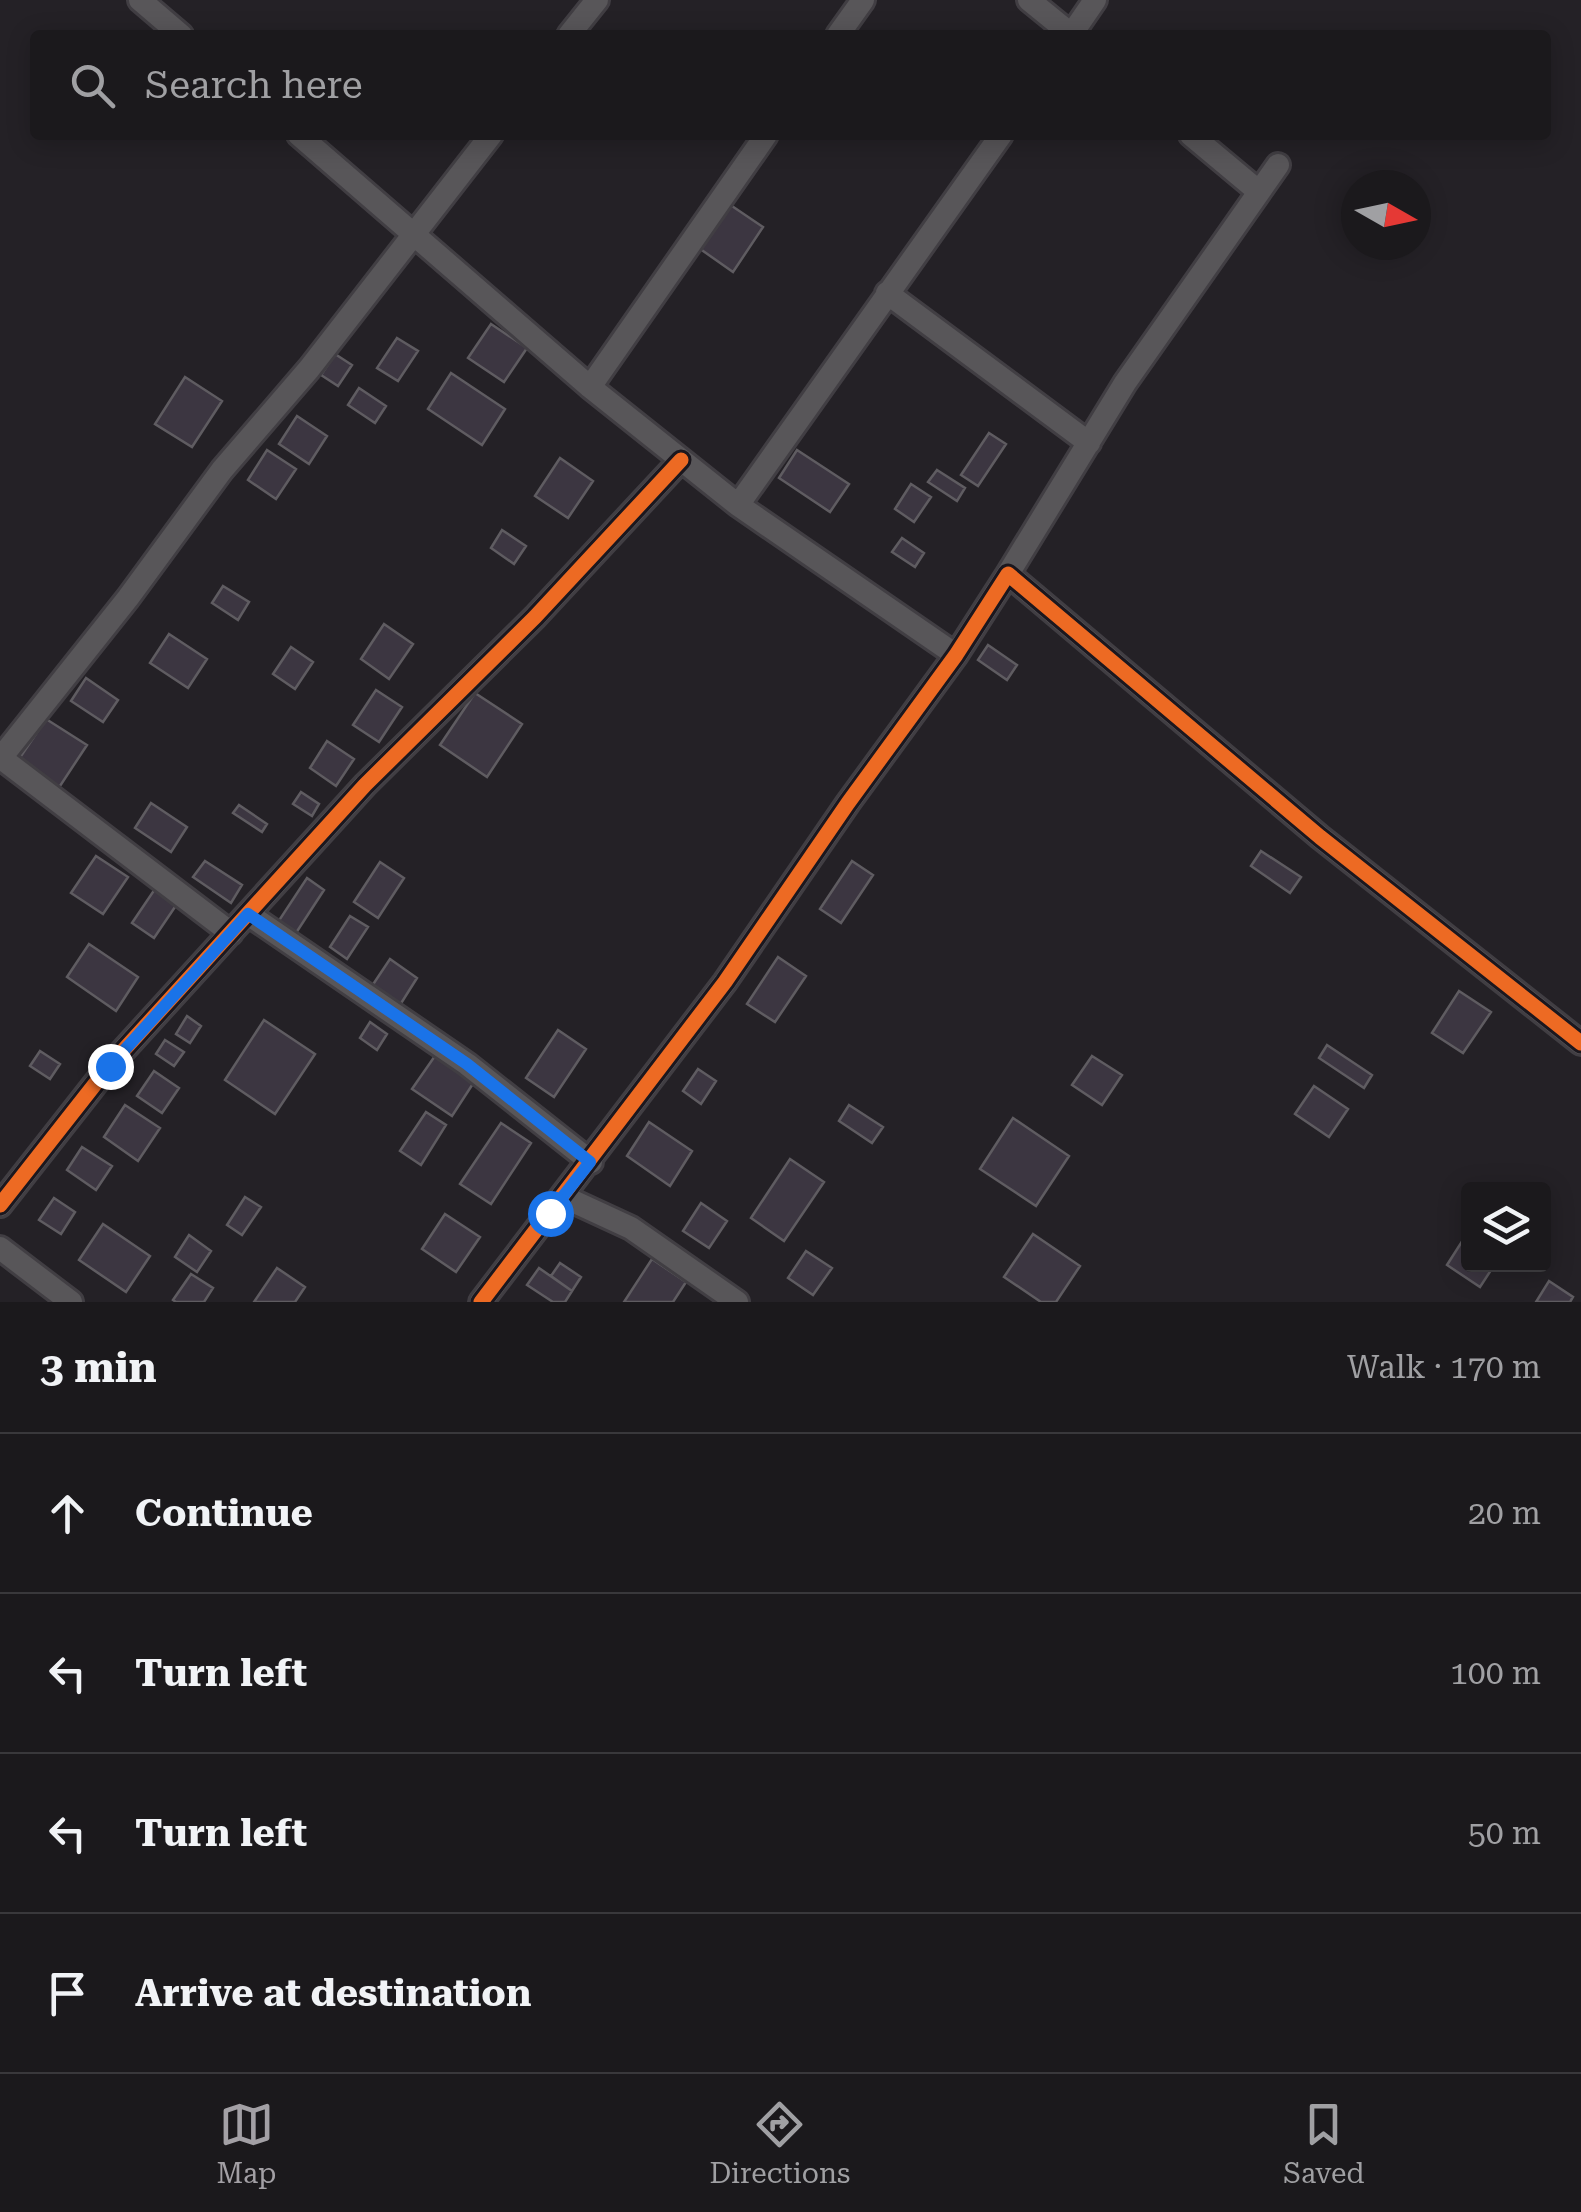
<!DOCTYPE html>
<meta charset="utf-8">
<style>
body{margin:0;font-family:"Roboto Serif",serif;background:#282629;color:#f1f3f6}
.controls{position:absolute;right:30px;bottom:30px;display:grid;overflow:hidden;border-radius:10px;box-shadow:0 5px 25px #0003}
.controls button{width:90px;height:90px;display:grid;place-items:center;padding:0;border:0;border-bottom:2px solid #39383b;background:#1b191c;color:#f1f3f6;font:50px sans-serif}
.compass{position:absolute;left:1341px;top:170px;width:90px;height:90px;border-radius:50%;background:#1b191c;box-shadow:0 5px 25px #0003;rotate:99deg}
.stop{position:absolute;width:30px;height:30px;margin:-22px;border:8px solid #1a73e8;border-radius:50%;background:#fff}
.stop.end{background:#1a73e8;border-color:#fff;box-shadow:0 2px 10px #0008}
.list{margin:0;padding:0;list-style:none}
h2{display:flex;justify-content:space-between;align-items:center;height:130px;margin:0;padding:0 40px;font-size:42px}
h2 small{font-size:32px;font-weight:400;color:#a0a0a3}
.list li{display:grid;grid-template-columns:65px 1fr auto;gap:30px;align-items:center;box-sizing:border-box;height:160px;padding:0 40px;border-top:2px solid #39383b}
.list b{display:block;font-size:38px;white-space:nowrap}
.list em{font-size:32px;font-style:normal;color:#a0a0a3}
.icon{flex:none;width:55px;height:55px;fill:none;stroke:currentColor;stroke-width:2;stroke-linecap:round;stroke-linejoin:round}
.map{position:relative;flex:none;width:1581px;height:1302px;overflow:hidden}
.search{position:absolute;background:#1b191c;box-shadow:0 5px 25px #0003;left:30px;right:30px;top:30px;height:110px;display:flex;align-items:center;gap:25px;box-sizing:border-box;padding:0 35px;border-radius:10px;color:#a0a0a3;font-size:38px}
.sheet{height:770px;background:#1b191c}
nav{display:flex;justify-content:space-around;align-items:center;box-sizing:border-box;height:140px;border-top:2px solid #39383b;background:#1b191c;font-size:28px;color:#a0a0a3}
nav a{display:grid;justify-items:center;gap:5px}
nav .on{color:#a3a0a5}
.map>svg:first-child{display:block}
.building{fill:#3c3641;stroke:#5f5c61;stroke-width:2.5}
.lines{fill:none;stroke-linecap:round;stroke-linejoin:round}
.street-casing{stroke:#413e43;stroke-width:28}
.street{stroke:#585659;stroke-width:22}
.cycleway-casing{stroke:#1b171e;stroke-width:21}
.cycleway{stroke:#ed6a23;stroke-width:15}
.route{stroke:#1a73e8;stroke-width:12}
</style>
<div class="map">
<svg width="1581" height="1302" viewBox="0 0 1581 1302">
<rect width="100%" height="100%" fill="#242126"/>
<path class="building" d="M726,202L763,227L733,272L696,246Z
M491,324L527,348L504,382L468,358Z
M397,338L418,351L398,381L377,368Z
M335,354L352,365L338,386L321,375Z
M451,373L505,409L482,445L428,409Z
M185,377L222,401L192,447L155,424Z
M359,388L386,406L375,423L348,405Z
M297,416L327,436L309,464L279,444Z
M989,433L1006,444L978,486L961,475Z
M267,450L296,469L276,499L248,480Z
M797,450L849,484L830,512L779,478Z
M560,458L593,481L568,518L535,496Z
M937,470L965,488L957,501L928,482Z
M911,484L931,497L914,522L895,509Z
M502,530L526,546L514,564L491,548Z
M902,538L924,553L915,567L892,552Z
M223,586L249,602L238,620L212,603Z
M384,624L413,644L389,679L361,659Z
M169,634L207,659L188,688L150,663Z
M988,645L1017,665L1007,680L978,660Z
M291,647L313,662L295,689L273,674Z
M86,678L118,700L103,722L71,701Z
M376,690L402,707L379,742L353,725Z
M475,693L522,724L487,777L440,745Z
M46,719L87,745L58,789L17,762Z
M327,741L354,759L336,786L310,768Z
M301,792L319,804L312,816L293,804Z
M151,803L187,827L171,852L135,828Z
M239,805L267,824L262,832L233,813Z
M1261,851L1301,877L1290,893L1251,866Z
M96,856L128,877L103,914L71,893Z
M205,861L242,885L231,903L193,877Z
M852,861L873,875L841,923L820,909Z
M380,862L404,878L378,918L354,902Z
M307,878L324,890L294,936L276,925Z
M157,886L179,901L154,938L132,923Z
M350,916L368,927L347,959L330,947Z
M89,944L138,977L116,1011L67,977Z
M778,957L806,976L775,1022L747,1004Z
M390,959L417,978L400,1005L372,986Z
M1459,991L1491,1012L1463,1053L1432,1033Z
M187,1016L201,1026L190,1043L176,1034Z
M264,1020L315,1054L275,1114L225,1080Z
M370,1022L387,1034L377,1050L360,1038Z
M558,1030L586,1049L554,1097L526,1078Z
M165,1040L184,1052L174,1066L156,1054Z
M1327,1045L1372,1075L1364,1088L1319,1058Z
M40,1051L60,1064L50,1079L30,1066Z
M437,1053L476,1079L452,1116L412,1089Z
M1092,1056L1122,1075L1102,1105L1072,1085Z
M698,1069L716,1081L701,1104L683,1091Z
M154,1071L179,1088L162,1113L137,1096Z
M1314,1086L1348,1109L1329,1137L1295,1114Z
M125,1105L160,1128L138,1161L104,1137Z
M849,1105L883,1127L872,1143L839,1121Z
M426,1112L446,1125L421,1165L400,1151Z
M1013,1118L1069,1156L1036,1206L980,1169Z
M649,1122L692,1151L670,1186L627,1156Z
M501,1123L531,1143L491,1204L460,1184Z
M82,1147L112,1166L96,1190L67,1170Z
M790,1159L824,1182L784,1241L751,1218Z
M245,1197L261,1207L242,1235L227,1225Z
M54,1198L75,1212L61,1234L39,1220Z
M701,1203L727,1221L709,1248L683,1231Z
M445,1214L480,1237L456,1272L422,1249Z
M103,1224L150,1256L126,1292L79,1260Z
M1468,1232V1264H1495L1480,1287L1447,1265Z
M1033,1234L1080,1266L1056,1302H1041L1004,1277Z
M189,1235L211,1251L197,1272L175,1257Z
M806,1251L832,1268L813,1295L788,1278Z
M652,1259L686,1282L673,1302H624Z
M560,1263L581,1277L572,1291L551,1276Z
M277,1268L305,1287L295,1302H254Z
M539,1268L572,1291L565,1302H553L527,1285Z
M191,1274L213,1288L204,1302H176L173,1300Z
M1549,1281L1573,1297L1570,1302H1536Z"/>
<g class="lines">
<g class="street-casing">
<path id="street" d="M140,0L181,35
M1029,0L1072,35
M569,35L597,0
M838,35L863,0
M1071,35L1095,0
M299,135L590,387L738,505L956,655
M1191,135L1258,191
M887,293L1089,443
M590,387L766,135
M738,505L1001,135
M1008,574L1125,383L1278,165
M1,758L231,933
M0,759L128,598L222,470L309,369L491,135
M248,914L467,1064L591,1162
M564,1197L631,1228L737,1302
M0,1205L110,1065L365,785L535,617L681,460
M0,1248L71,1302
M481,1302L725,982L848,803L956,655L1008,574L1320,837L1581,1043"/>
</g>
<use href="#street" class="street"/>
<g class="cycleway-casing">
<path id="cycleway" d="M0,1205L110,1065L365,785L535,617L681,460
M481,1302L725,982L848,803L956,655L1008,574L1320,837L1581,1043"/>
</g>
<use href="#cycleway" class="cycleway"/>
</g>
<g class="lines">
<path class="route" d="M110,1066L248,914L467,1064L590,1162L550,1213"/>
</g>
</svg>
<div class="controls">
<button><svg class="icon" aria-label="layers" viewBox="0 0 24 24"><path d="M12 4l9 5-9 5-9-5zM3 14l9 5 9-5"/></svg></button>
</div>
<svg class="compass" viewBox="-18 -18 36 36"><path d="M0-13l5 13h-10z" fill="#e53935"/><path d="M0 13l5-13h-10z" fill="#a0a0a3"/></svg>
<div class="stop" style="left:550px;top:1213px"></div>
<div class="stop end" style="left:110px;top:1066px"></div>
<div class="search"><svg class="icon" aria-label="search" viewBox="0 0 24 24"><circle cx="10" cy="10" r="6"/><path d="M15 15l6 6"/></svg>Search here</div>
</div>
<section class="sheet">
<h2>3 min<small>Walk · 170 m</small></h2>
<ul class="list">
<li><svg class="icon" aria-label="ahead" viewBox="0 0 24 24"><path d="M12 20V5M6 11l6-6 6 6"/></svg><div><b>Continue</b></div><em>20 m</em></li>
<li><svg class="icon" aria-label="left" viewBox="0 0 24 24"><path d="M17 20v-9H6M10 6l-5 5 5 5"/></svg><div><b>Turn left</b></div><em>100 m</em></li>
<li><svg class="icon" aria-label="left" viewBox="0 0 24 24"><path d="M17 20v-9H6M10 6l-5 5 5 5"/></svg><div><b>Turn left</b></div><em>50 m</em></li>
<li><svg class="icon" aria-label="arrive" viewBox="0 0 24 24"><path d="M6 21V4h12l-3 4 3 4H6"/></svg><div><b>Arrive at destination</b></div></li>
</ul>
</section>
<nav>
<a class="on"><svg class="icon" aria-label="map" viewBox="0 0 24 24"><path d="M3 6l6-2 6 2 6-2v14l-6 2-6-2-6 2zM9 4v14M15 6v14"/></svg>Map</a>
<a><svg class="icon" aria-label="directions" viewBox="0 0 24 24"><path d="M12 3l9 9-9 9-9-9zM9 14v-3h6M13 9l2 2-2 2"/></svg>Directions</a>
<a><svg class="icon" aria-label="saved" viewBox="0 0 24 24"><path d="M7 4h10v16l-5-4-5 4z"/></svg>Saved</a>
</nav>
